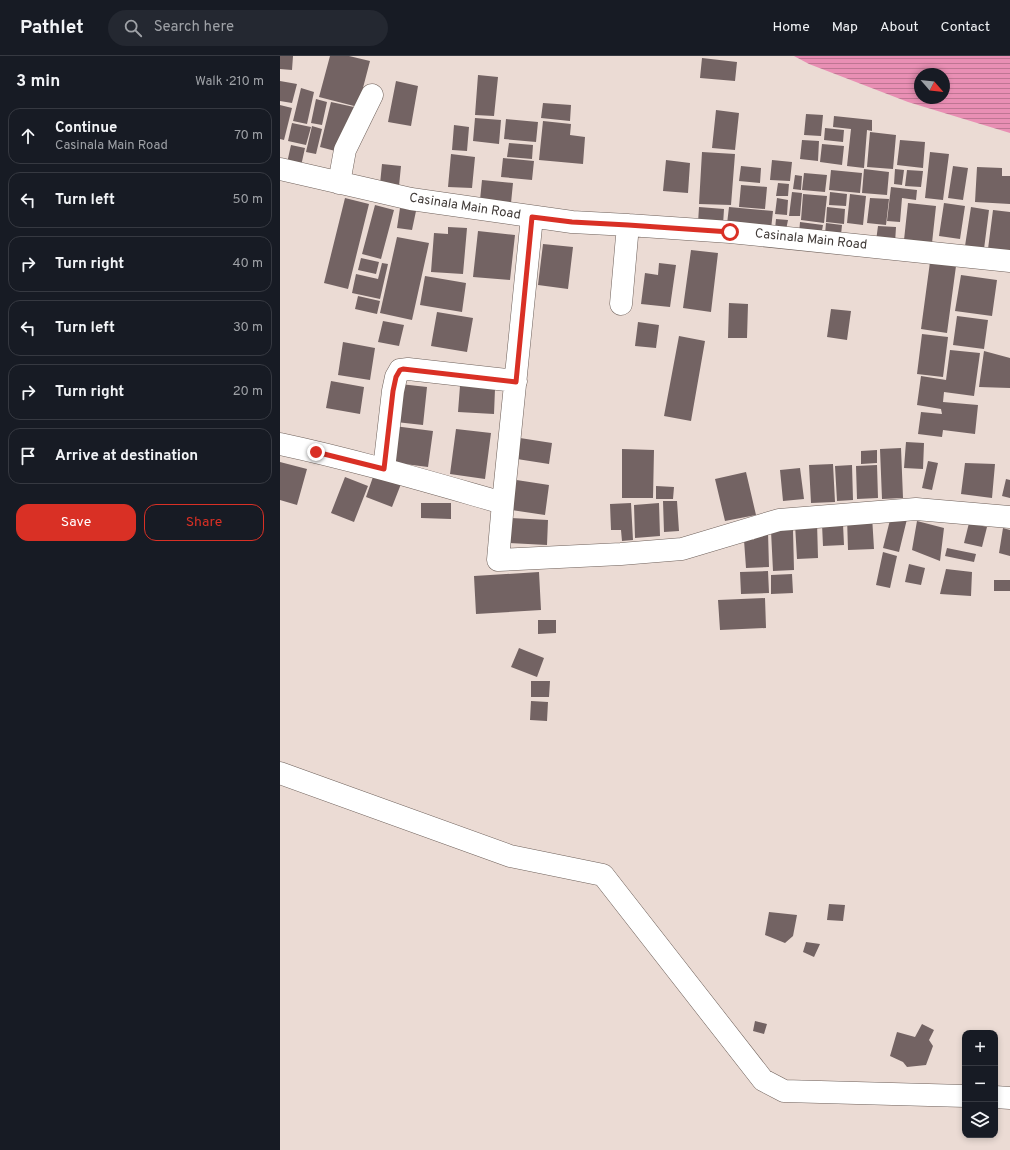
<!DOCTYPE html>
<meta charset="utf-8">
<style>
body{margin:0;font-family:Overpass,sans-serif;background:#242831;color:#f1f3f6}
.controls{position:absolute;right:12px;bottom:12px;display:grid;overflow:hidden;border-radius:8px;box-shadow:0 2px 6px #0003}
.controls button{width:36px;height:36px;display:grid;place-items:center;padding:0;border:0;border-bottom:1px solid #363941;background:#171b24;color:#f1f3f6;font:20px sans-serif}
.compass{position:absolute;left:634px;top:12px;width:36px;height:36px;border-radius:50%;background:#171b24;box-shadow:0 2px 6px #0003;rotate:118deg}
.stop{position:absolute;width:12px;height:12px;margin:-9px;border:3px solid #d93025;border-radius:50%;background:#fff}
.stop.end{background:#d93025;border-color:#fff;box-shadow:0 1px 4px #0008}
.list{margin:0;padding:0;list-style:none}
h2{display:flex;justify-content:space-between;align-items:center;height:52px;margin:0;padding:0 16px;font-size:17px}
h2 small{font-size:13px;font-weight:400;color:#9ea1a6}
.list li{display:grid;grid-template-columns:26px 1fr auto;gap:12px;align-items:center;box-sizing:border-box;height:56px;margin:0 8px 8px;padding:0 8px;border:1px solid #363941;border-radius:12px}
.list b{display:block;font-size:15px;white-space:nowrap}
.list p{margin:0;font-size:13px;white-space:nowrap;color:#9ea1a6}
.list em{font-size:13px;font-style:normal;color:#9ea1a6}
.actions{display:flex;gap:8px;padding:12px 16px}
.actions a{flex:1;padding:9px 0;border:1px solid #d93025;border-radius:12px;text-align:center;font-size:14px;color:#d93025}
.actions .main{background:#d93025;color:#fff}
.icon{flex:none;width:22px;height:22px;fill:none;stroke:currentColor;stroke-width:2;stroke-linecap:round;stroke-linejoin:round}
.map{position:relative;flex:none;width:730px;height:1094px;overflow:hidden}
header{display:flex;align-items:center;gap:24px;box-sizing:border-box;height:56px;padding:0 20px;background:#171b24;border-bottom:1px solid #363941}
header strong{font-size:19px}
nav{display:flex;gap:22px;margin-inline-start:auto;font-size:14px}
.search{width:280px;height:36px;background:#242831;display:flex;align-items:center;gap:10px;box-sizing:border-box;padding:0 14px;border-radius:22px;color:#9ea1a6;font-size:15px}
main{display:flex}
aside{flex:1;background:#171b24}
.map>svg:first-child{display:block}
.water{fill:url(#water-rules);fill-rule:evenodd}
.building{fill:#736363}
.lines{fill:none;stroke-linecap:round;stroke-linejoin:round}
.minor-casing{stroke:#6e605a;stroke-width:23}
.minor{stroke:#fff;stroke-width:22}
.route{stroke:#d93025;stroke-width:5}
.labels{text-anchor:middle;dominant-baseline:central;stroke-width:4;stroke-linejoin:round;paint-order:stroke}
.street-label{font-size:13px;fill:#403a37;stroke:#fff}
</style>
<header>
<strong>Pathlet</strong>
<div class="search"><svg class="icon" aria-label="search" viewBox="0 0 24 24"><circle cx="10" cy="10" r="6"/><path d="M15 15l6 6"/></svg>Search here</div>
<nav><a>Home</a><a>Map</a><a>About</a><a>Contact</a></nav>
</header>
<main>
<aside>
<h2>3 min<small>Walk · 210 m</small></h2>
<ul class="list">
<li><svg class="icon" aria-label="ahead" viewBox="0 0 24 24"><path d="M12 20V5M6 11l6-6 6 6"/></svg><div><b>Continue</b><p>Casinala Main Road</p></div><em>70 m</em></li>
<li><svg class="icon" aria-label="left" viewBox="0 0 24 24"><path d="M17 20v-9H6M10 6l-5 5 5 5"/></svg><div><b>Turn left</b></div><em>50 m</em></li>
<li><svg class="icon" aria-label="right" viewBox="0 0 24 24"><path d="M7 20v-9h11M14 6l5 5-5 5"/></svg><div><b>Turn right</b></div><em>40 m</em></li>
<li><svg class="icon" aria-label="left" viewBox="0 0 24 24"><path d="M17 20v-9H6M10 6l-5 5 5 5"/></svg><div><b>Turn left</b></div><em>30 m</em></li>
<li><svg class="icon" aria-label="right" viewBox="0 0 24 24"><path d="M7 20v-9h11M14 6l5 5-5 5"/></svg><div><b>Turn right</b></div><em>20 m</em></li>
<li><svg class="icon" aria-label="arrive" viewBox="0 0 24 24"><path d="M6 21V4h12l-3 4 3 4H6"/></svg><div><b>Arrive at destination</b></div></li>
</ul>
<div class="actions"><a class="main">Save</a><a>Share</a></div>
</aside>
<div class="map">
<svg width="730" height="1094" viewBox="0 0 730 1094">
<defs>
<pattern id="water-rules" width="6" height="5" patternUnits="userSpaceOnUse"><rect width="6" height="5" fill="#e98fb4"/><path d="M0 2.5h6" fill="none" stroke="#be7693"/></pattern>
</defs>
<rect width="100%" height="100%" fill="#ebdbd4"/>
<path class="water" d="M514,0H730V77L628,46L529,8ZM640,18H664V42H640Z"/>
<path class="building" d="M0,0H13L12,14L0,13Z
M50,0H69L90,5L78,51L39,41Z
M422,2L457,6L455,25L420,22Z
M198,19L218,21L214,60L195,59Z
M0,25L17,28L12,47L0,45Z
M116,25L138,30L131,70L108,66Z
M21,32L34,36L27,68L13,65Z
M36,43L47,46L42,69L31,67Z
M51,46L74,51L63,97L40,91Z
M263,47L291,49L290,65L261,62Z
M0,49L12,52L4,84L0,83Z
M436,54L459,57L455,94L432,92Z
M526,58L543,59L541,80L524,79Z
M554,60L592,64V75L587,74L584,112L567,110L571,73L553,71Z
M195,62L221,64L219,88L193,85Z
M226,63L258,66L256,86L224,83Z
M263,65L291,68L290,79L305,81L303,108L259,104Z
M12,67L31,71L26,89L8,85Z
M174,69L189,71L187,95L172,94Z
M32,70L42,73L36,98L26,96Z
M545,72L564,74L563,86L544,84Z
M590,76L616,79L613,113L587,111Z
M522,84L539,85L538,105L520,103Z
M620,84L645,86L643,112L617,109Z
M229,87L253,89L252,103L227,101Z
M542,88L564,90L562,109L540,106Z
M11,89L25,92L21,110L7,107Z
M422,96L455,98L451,149L419,148Z
M650,96L669,98L663,144L645,142Z
M171,98L195,101L192,132L168,131Z
M223,102L254,105L252,124L221,121Z
M386,104L410,107L408,137L383,135Z
M492,104L512,106L510,125L490,124Z
M102,108L121,110L119,130L100,128Z
M461,110L481,112L480,127L459,125Z
M673,110L688,112L683,144L668,142Z
M697,111L722,112V120H730V148L695,146Z
M584,113L609,116L607,139L582,137Z
M615,113L624,114L622,129L614,128Z
M551,114L582,117L580,137L549,134Z
M627,114L643,115L641,131L625,130Z
M524,117L547,119L545,136L522,134Z
M515,119L522,120L521,134L513,133Z
M202,124L233,127L231,147L200,144Z
M498,127L509,128L508,140H496Z
M461,129L487,131L485,153L459,151Z
M611,131L637,134L636,144L622,142L620,166L607,165Z
M512,136L522,137L520,160H509Z
M550,136L567,138L566,150L549,149Z
M523,138L547,140L544,167L521,164Z
M570,138L586,140L583,169L567,167Z
M65,142L89,148L68,233L44,227Z
M497,142L508,144L507,159L495,158Z
M590,142L609,143L606,169L587,167Z
M628,147L656,150L652,187L624,184Z
M664,147L685,150L680,183L659,180Z
M95,149L114,154L101,203L82,198Z
M419,151L444,153L443,169L418,167Z
M449,151L493,155L491,173L447,168Z
M547,151L565,153L564,168L546,166Z
M691,151L709,154L704,193L685,190Z
M120,152L136,155L132,174L117,172Z
M713,154L730,156V196L708,193Z
M496,163L508,164L506,174L495,173Z
M520,166L543,169L541,180L519,178Z
M546,167L562,169L561,179L545,178Z
M598,170L616,171L615,187L596,185Z
M168,171L187,172L183,218L151,216L154,177L168,178Z
M198,175L235,179L230,224L193,221Z
M117,181L149,187L132,264L100,257Z
M263,188L293,191L288,233L258,229Z
M411,194L438,197L431,256L403,252Z
M81,202L99,206L96,218L78,214Z
M650,206L676,210L667,277L641,273Z
M102,207L108,208L100,243L72,237L76,218L98,223Z
M379,207L396,209L390,251L361,248L365,217L378,219Z
M681,219L717,224L712,260L675,255Z
M145,220L186,227L182,256L140,249Z
M78,240L100,245L97,258L75,253Z
M449,247L468,248L467,282H448Z
M551,253L571,255L567,284L547,281Z
M157,256L193,262L187,296L151,290Z
M677,260L708,264L704,293L673,289Z
M103,265L124,269L119,290L98,286Z
M358,266L379,269L376,292L355,290Z
M642,278L668,281L663,321L637,318Z
M399,280L425,285L411,365L384,360Z
M63,286L95,292L90,324L58,319Z
M670,294L700,297L694,340L664,336L663,346L698,349L695,378L663,374L662,381L638,378L641,356L662,358L661,353L637,349L641,320L666,324Z
M704,295L730,302V332L699,331Z
M51,325L84,331L80,358L46,352Z
M120,328L147,331L143,369L116,366Z
M180,330L215,333L214,358L178,356Z
M114,370L153,375L148,411L109,406Z
M176,373L211,377L205,423L170,418Z
M240,382L272,387L269,408L237,403Z
M626,386L644,387L643,413L624,412Z
M621,392L623,442L602,443L600,393Z
M342,393L374,394L373,442H342Z
M597,394V407L581,408V395Z
M648,405L658,407L652,434L642,432Z
M0,406L27,413L17,449L0,444Z
M685,407L715,408L712,442L681,438Z
M553,408L555,446L531,447L529,409Z
M572,409L573,444L557,445L555,410Z
M597,409L598,442L577,443L576,410Z
M520,412L524,443L503,445L500,414Z
M466,416L476,459L445,465L435,423Z
M94,418L121,428L112,451L86,441Z
M65,421L88,430L74,466L51,457Z
M230,423L269,429L265,459L225,453Z
M726,423L730,424V442L722,440Z
M376,430L394,431L393,443H376Z
M383,445H397L399,475L384,476Z
M141,447H171V463L141,462Z
M351,447L353,484L342,485L341,474H331L330,448Z
M379,447L380,480L355,482L354,449Z
M592,460L594,493L568,494L567,461Z
M611,460L627,463L619,496L603,492Z
M231,462L268,464L267,489L229,487Z
M637,465L664,472L660,505L632,494Z
M537,466L538,502L517,503L515,468Z
M689,467L707,471L702,491L684,487Z
M542,468H563L564,489L543,490Z
M723,472L730,474V500L719,497Z
M513,474L514,514L493,515L491,475Z
M473,476H488L489,511L466,512L464,484H474Z
M667,492L696,498L694,506L665,500Z
M603,496L617,500L610,532L596,529Z
M629,508L645,512L641,529L625,526Z
M666,513L692,516L691,540L660,538Z
M488,515L489,537L461,538L460,516Z
M259,516L261,554L196,558L194,520Z
M512,518L513,537L491,538V519Z
M714,524H730V535H714Z
M485,542L486,572L440,574L438,544Z
M258,564H276V577L258,578Z
M239,592L264,602L257,621L231,611Z
M251,625H270L269,641H251Z
M251,645L268,646L267,665L250,664Z
M549,848L565,849L563,865L547,864Z
M489,856L517,859L513,880L505,887L485,879Z
M526,886L540,888L534,901L523,896Z
M475,965L487,968L484,978L473,975Z
M642,968L654,974L649,984L653,990L646,1009L627,1011L623,1006L610,1000L617,976L635,981Z"/>
<g class="lines">
<g class="minor-casing">
<path id="minor" d="M0,113L131,143L292,166L348,169L450,176L730,205
M59,127L65,94L92,39
M341,248L348,169
M0,388C75,404 149,426 223,447L218,504L341,498L402,493L499,464L636,453L730,461
M104,413L113,335L116,321L120,314L128,313L236,325
M223,447L252,161
M0,717L230,800L323,819L483,1024L504,1035L685,1040
M715,1041L730,1042"/>
</g>
<use href="#minor" class="minor"/>
</g>
<g class="lines">
<path class="route" d="M36,396L104,413L113,335L116,321L120,314L123,313L236,326L252,161L292,166L348,169L450,176"/>
</g>
<g class="labels">
<g class="street-label">
<text transform="translate(185 151) rotate(9)">Casinala Main Road</text>
<text transform="translate(531 184) rotate(6)">Casinala Main Road</text>
</g>
</g>
</svg>
<div class="controls">
<button>+</button>
<button>−</button>
<button><svg class="icon" aria-label="layers" viewBox="0 0 24 24"><path d="M12 4l9 5-9 5-9-5zM3 14l9 5 9-5"/></svg></button>
</div>
<svg class="compass" viewBox="-18 -18 36 36"><path d="M0-13l5 13h-10z" fill="#e53935"/><path d="M0 13l5-13h-10z" fill="#9ea1a6"/></svg>
<div class="stop" style="left:450px;top:176px"></div>
<div class="stop end" style="left:36px;top:396px"></div>
</div>
</main>
